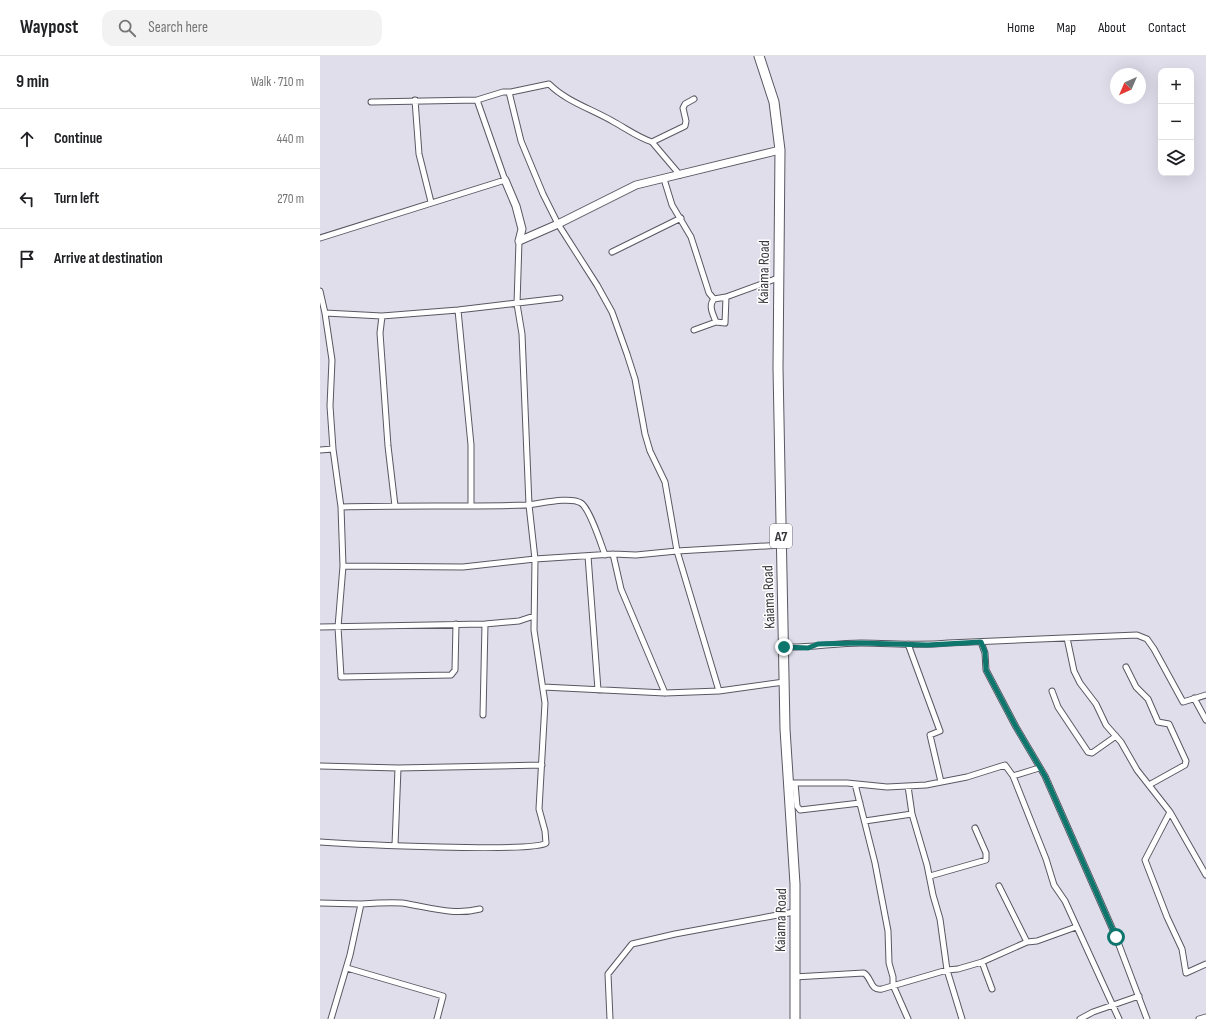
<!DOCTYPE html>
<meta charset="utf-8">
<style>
body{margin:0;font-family:"Sofia Sans Condensed",sans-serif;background:#f2f2f2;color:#202124}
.controls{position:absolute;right:12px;top:12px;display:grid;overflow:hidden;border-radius:8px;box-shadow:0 4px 16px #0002}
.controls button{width:36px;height:36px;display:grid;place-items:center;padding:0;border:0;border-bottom:1px solid #e0e0e0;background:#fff;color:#202124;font:20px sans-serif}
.compass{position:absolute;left:790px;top:12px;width:36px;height:36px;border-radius:50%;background:#fff;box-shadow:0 4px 16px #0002;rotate:224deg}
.stop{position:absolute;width:12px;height:12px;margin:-9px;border:3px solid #0f766e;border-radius:50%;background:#fff}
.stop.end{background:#0f766e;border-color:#fff;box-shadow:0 1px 4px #0008}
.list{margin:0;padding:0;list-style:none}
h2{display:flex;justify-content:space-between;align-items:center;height:52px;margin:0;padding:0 16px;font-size:17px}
h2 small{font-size:13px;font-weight:400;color:#757577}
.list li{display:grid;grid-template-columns:26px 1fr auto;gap:12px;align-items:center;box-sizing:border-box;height:60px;padding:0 16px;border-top:1px solid #e0e0e0}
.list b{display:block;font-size:15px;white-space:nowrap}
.list em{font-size:13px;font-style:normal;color:#757577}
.icon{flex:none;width:22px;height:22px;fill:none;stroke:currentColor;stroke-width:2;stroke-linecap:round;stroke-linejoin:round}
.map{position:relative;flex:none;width:886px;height:963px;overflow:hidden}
header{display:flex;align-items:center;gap:24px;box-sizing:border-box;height:56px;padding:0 20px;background:#fff;border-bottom:1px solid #e0e0e0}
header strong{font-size:19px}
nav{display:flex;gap:22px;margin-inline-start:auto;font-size:14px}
.search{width:280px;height:36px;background:#f2f2f2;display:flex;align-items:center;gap:10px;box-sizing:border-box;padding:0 14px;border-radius:12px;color:#757577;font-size:15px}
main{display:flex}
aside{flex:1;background:#fff}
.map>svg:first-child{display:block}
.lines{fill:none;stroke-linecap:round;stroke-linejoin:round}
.street-casing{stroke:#595862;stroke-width:7}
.secondary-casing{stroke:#595862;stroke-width:9}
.highway-casing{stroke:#595862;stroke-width:11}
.street{stroke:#fff;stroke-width:5}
.secondary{stroke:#fff;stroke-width:7}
.highway{stroke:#fff;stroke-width:9}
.route{stroke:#0f766e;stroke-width:5}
.labels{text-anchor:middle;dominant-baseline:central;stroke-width:3;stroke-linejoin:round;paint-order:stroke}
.shield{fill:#fff;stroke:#737376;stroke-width:1}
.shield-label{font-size:14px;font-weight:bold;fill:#37373c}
.street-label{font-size:15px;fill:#37373c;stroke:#fff}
</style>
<header>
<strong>Waypost</strong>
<div class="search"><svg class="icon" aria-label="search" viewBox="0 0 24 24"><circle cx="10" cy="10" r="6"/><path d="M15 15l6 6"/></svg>Search here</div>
<nav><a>Home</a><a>Map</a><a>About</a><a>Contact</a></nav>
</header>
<main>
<aside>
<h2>9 min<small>Walk · 710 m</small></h2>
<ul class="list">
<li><svg class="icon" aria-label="ahead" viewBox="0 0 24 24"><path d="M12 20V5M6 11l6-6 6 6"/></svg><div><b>Continue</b></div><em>440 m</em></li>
<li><svg class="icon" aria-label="left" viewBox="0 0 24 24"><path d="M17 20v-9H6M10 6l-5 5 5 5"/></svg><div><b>Turn left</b></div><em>270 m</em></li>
<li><svg class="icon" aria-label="arrive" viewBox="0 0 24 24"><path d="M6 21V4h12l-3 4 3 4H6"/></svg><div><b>Arrive at destination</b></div></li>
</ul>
</aside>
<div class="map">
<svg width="886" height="963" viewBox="0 0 886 963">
<rect width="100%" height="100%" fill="#e0deeb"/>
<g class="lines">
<g class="street-casing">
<path id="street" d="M189,36L201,85L223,138L238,168L277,229L292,256L307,298L315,323L325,378L330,395L345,426L357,495L399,635
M95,44L99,98L111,146
M51,46L157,44
M332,86L360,119
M344,123L352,149L371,181L389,237L394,243L406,241L458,222
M0,182L185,124L157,44L183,36H191L229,28C247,46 272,53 294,66C307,73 317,81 332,86L365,70L366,65L363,52L365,48L374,43
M292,196L361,162
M0,235L5,257L12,304L10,350L13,393L21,451L23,510L18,571L21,621L131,619L135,614L136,568
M394,243C388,250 393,258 396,266
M138,254L151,389V449
M5,257L62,260L138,254L240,242
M62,260L60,277L68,390L75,450
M374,274L396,266L405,267L406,241
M0,394L13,393
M21,451C83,449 145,451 206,449C219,448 250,440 261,447C270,453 281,488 285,499
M293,498L301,533L345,637
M268,500L278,634
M23,510L143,511L215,503L293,498L316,499L357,495L462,489
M0,571L165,568L199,565L214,560
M747,582L754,615L760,627L776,648L786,669L801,686L817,714L850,756L886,819
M661,586L665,597L666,614L696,671L725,720L796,881L827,963
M588,588L620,675L610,679L621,726
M464,591C490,592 515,587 541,587C571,587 599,590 628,587L817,579L827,583L834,593L863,646L886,639
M806,611L816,631L828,643L838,666L849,668L866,705L865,709L829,729
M223,631L345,637L399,635L464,626
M732,635L738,651L768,696L772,697L796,680
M874,642L886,664
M163,659L165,568
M0,710L78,712L222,709
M719,712L693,720L726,803L734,829L745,845L799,963
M469,727H527L567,731L606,729L647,721L685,709L693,720
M475,727L477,750L480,754L540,747
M535,728L555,807L568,875L569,907L573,921V929L588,963
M588,730L592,758L607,809L613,839L620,863L627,914L642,963
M850,756L825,804L847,861L862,893L866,917L886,908
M545,765L592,758
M0,786C28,788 214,797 226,787L225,775L219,753L225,647L214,574L215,503L209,449L202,278L197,248L199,185
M75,789L78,712
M610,820L666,804V797L655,772
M679,830L707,886
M0,847L41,848L30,899L11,963
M41,848C55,847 69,846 82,847C109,851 133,860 160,853
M662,906L672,933
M27,912L123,940L117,963
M474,921L544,917C552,922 550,935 562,933L627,914L638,913L662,906L707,886L717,885L756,871
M290,963L288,918L312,888L355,878L474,856
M760,963L773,956L819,940
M879,963L886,961"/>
</g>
<g class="secondary-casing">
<path id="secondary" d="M185,124L196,150L202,173L199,185
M199,185L238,168L316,129L460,94"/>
</g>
<g class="highway-casing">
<path id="highway" d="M439,0L454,46L460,94L458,312L465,673L475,828V963"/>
</g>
<use href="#street" class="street"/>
<use href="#secondary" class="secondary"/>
<use href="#highway" class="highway"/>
</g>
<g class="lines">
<path class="route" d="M464,591L488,592L498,588L541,587L608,589L661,586L665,596L666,614L696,671L725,720L796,881"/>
</g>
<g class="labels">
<rect class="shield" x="450" y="468" width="22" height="24" rx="3"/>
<g class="shield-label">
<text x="461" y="480">A7</text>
</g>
<g class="street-label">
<text transform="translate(444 216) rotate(-89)">Kaiama Road</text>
<text transform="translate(449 541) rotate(-92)">Kaiama Road</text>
<text transform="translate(461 864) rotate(-89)">Kaiama Road</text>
</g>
</g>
</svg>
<div class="controls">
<button>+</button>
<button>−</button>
<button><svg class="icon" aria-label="layers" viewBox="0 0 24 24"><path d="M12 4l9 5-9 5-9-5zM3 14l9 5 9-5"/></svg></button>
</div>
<svg class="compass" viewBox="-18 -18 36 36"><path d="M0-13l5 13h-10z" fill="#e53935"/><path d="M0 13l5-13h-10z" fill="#757577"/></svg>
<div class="stop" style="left:796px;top:881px"></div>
<div class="stop end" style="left:464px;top:591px"></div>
</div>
</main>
